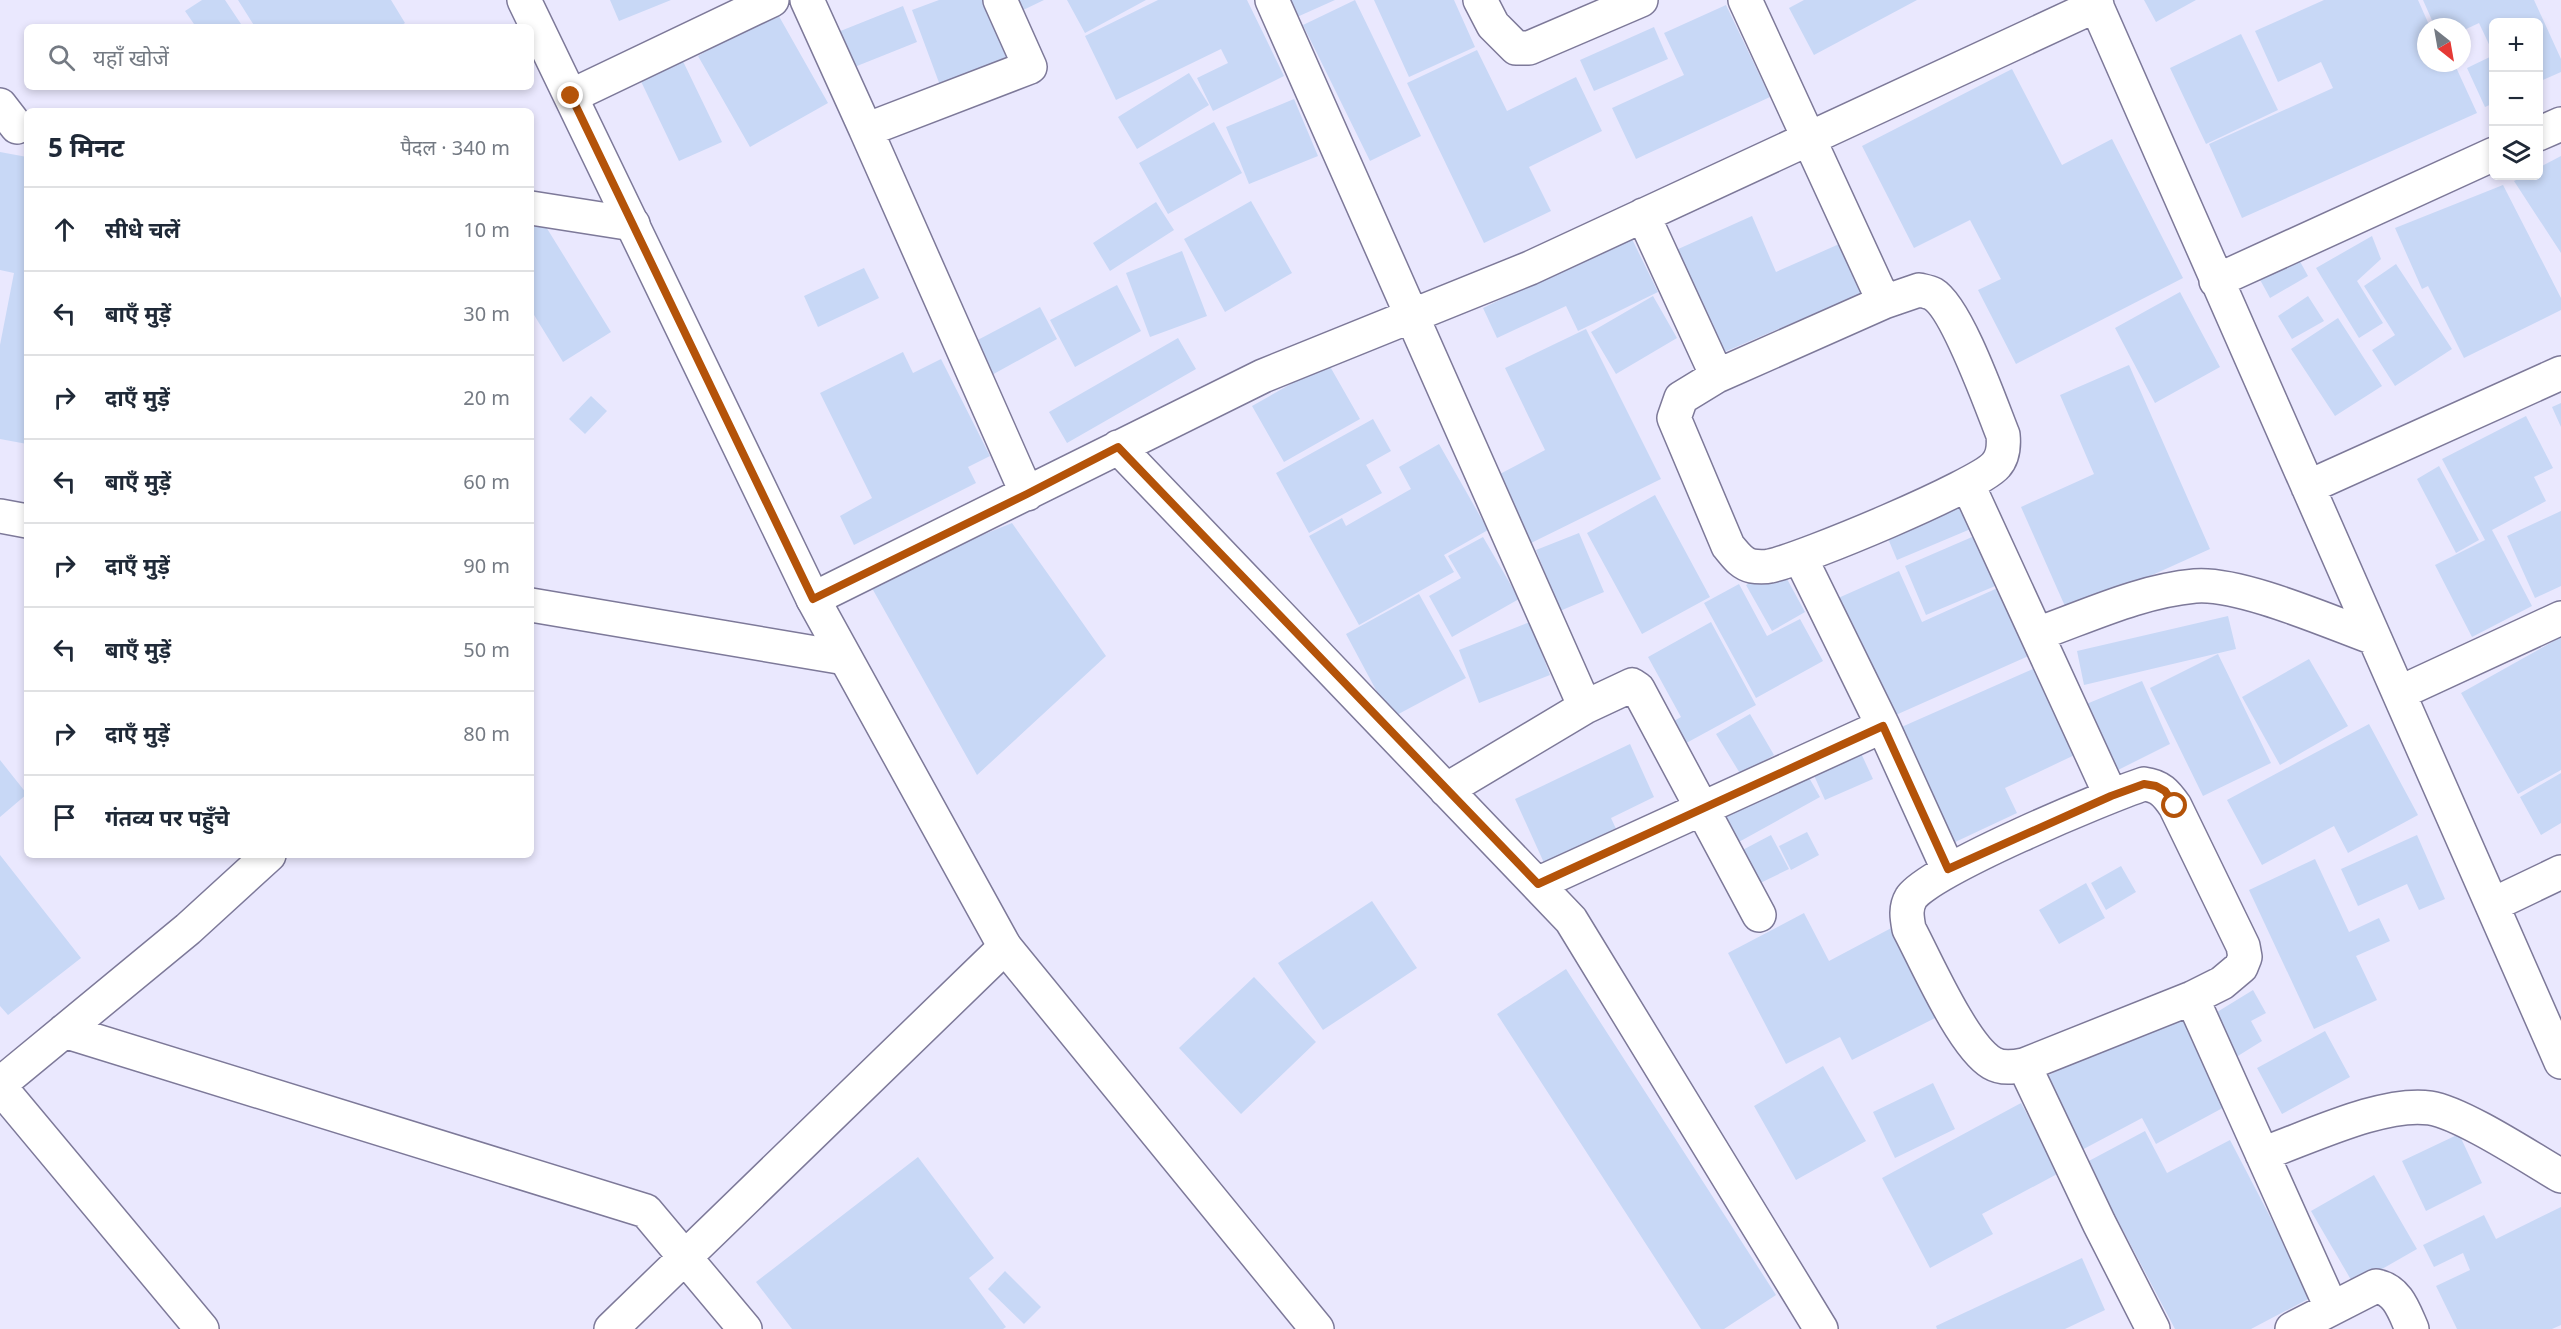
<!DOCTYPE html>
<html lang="hi">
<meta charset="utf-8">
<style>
body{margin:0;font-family:"Noto Sans","Noto Sans Devanagari",sans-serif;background:#f6f6f7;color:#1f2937}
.controls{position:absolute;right:18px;top:18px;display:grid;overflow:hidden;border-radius:9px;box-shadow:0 3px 9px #0003}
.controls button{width:54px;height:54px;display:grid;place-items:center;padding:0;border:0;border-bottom:2px solid #e0e1e3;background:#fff;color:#1f2937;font:30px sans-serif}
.compass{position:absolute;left:2417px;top:18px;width:54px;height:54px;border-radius:50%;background:#fff;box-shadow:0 3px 9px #0003;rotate:149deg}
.stop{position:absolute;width:18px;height:18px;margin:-14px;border:4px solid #b45309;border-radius:50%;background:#fff}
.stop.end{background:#b45309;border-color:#fff;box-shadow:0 2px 6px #0008}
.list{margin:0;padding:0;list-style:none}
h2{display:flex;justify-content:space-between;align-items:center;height:78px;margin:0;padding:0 24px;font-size:26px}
h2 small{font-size:20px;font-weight:400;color:#747a83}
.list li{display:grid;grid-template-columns:39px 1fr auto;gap:18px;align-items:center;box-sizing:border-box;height:84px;padding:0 24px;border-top:2px solid #e0e1e3}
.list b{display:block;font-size:22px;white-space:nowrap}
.list em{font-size:20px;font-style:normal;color:#747a83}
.icon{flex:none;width:33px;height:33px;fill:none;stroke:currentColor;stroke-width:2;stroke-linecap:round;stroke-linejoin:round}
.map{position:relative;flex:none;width:2561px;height:1329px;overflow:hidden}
.search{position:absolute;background:#fff;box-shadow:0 3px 9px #0003;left:24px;top:24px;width:510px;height:66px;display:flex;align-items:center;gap:15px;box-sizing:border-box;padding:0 21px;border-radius:9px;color:#747a83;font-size:22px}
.panel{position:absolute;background:#fff;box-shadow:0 3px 9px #0003;left:24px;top:108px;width:510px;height:750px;border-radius:9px}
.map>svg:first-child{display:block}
.building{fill:#c8d8f6}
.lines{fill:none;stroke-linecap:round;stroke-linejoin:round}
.minor-casing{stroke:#7d7999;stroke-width:36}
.tertiary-casing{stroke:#7d7999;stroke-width:36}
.minor{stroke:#fff;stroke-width:33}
.tertiary{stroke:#fff;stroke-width:33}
.route{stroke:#b45309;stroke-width:8}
</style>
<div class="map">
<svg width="2561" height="1329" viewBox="0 0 2561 1329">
<rect width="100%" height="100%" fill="#eae8fe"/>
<path class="building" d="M202,0H225L243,27H196L185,11Z
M238,0H391L405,23L399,27H255Z
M610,0H671L619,21Z
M939,0H985L1009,62L941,88L912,10Z
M1014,0H1044L1019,12Z
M1067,0H1146L1085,33Z
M1158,0H1247L1284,76L1213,111L1197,78L1228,63L1221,49L1116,100L1085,36Z
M1289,0H1335L1297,17Z
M1355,0L1421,136L1370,161L1303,25Z
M1374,0H1454L1475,47L1409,77Z
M1804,0H1917L1814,55L1789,8Z
M2144,0H2196L2156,22Z
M2324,0H2418L2430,27H2426V63H2454L2477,113L2242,218L2209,144L2333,88L2321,62L2278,82L2255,31Z
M2423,0H2534L2561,59V72L2538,82V22H2494V55L2479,23L2462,31V27H2435Z
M1726,5L1770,97L1636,159L1612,108L1684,75L1664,33Z
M903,6L917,42L852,68L838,32Z
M776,11L828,103L750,147L698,56Z
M1654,27L1668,59L1594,91L1580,60Z
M2241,34L2278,110L2206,144L2170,68Z
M1477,50L1507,111L1576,77L1602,131L1529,167L1551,211L1484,243L1407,83Z
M679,53L722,142L679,161L637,73Z
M2494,55V103L2485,107L2467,68Z
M2012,69L2062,165L2112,139L2183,278L2016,364L1978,290L2001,279L1970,220L1914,248L1862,146Z
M1189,73L1209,105L1137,149L1118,117Z
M1294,99L1318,156L1249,184L1226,127Z
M1214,122L1242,173L1168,214L1139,163Z
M0,152L27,157V444L0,439V345L14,273L0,270Z
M2561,156V253L2514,181L2524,176H2538V168Z
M2503,185L2561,298V310L2464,358L2428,286L2422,289L2395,228Z
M1251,201L1292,273L1225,312L1184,239Z
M1156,202L1174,230L1110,271L1093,243Z
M1752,216L1776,272L1846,241L1868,291L1722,353L1676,250Z
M543,222L611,332L563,362L531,310V229Z
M2372,236L2381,259L2357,281L2383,323L2359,338L2316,268Z
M1631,237L1658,292L1578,331L1566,306L1497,338L1483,308Z
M1182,251L1207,316L1150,337L1126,273Z
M2297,256L2308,276L2270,298L2258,276Z
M2396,264L2452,349L2395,386L2372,350L2395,335L2364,286Z
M864,268L879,298L818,327L804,296Z
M1117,285L1141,331L1075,367L1050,320Z
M2180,292L2220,367L2155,403L2115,328Z
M1653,296L1677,338L1616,374L1591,332Z
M2308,296L2324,321L2292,339L2278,316Z
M1040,307L1057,339L990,376L972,343Z
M2338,318L2382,386L2335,416L2291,349Z
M1586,329L1661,479L1529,544L1500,474L1545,450L1505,368Z
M1178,338L1196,369L1067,443L1049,412Z
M903,352L913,373L941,359L990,456L968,467L976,483L854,545L840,516L872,498L820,393Z
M1328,363L1360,419L1284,462L1252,406Z
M2129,365L2210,549L2068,613L2021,507L2094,474L2060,395Z
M591,396L607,411L585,434L569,419Z
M2561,403V427L2552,407Z
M2526,416L2553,468L2534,477L2546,501L2492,530L2532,606L2472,637L2435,565L2485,540L2442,459Z
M1373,419L1391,451L1366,465L1382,493L1309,533L1276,473Z
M1439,444L1488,530L1444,555L1454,572L1359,625L1309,536L1342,518L1346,526L1411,489L1399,467Z
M2439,466L2479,540L2456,553L2417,479Z
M1655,495L1710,597L1642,634L1587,533Z
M1959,497L1973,528L1897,560L1884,529Z
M2561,511V586L2535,598L2507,536Z
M1012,523L1106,656L977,775L868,581Z
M1579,533L1604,592L1560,611L1536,550Z
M1979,534L2000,584L1926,615L1905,566Z
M1483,537L1519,599L1452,637L1429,596L1461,578L1448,556Z
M1780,566L1805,612L1772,631L1746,585Z
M1899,571L1922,622L2002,586L2033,654L1889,718L1836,599Z
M1739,584L1767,636L1800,619L1823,661L1756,698L1704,603Z
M1419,594L1466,678L1391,718L1346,634Z
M2228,616L2236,649L2084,685L2077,651Z
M1530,622L1550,675L1479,703L1459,650Z
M1711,622L1756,705L1679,747L1667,725L1681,717L1648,657Z
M2561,637V770L2518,794L2461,693Z
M2218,654L2271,763L2203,796L2150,688Z
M2309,659L2348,726L2280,765L2242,697Z
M2042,665L2083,751L2005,788L2017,813L1951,844L1897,729Z
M2142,681L2170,744L2116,771L2084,705Z
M1750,714L1774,755L1741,775L1716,734Z
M2369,724L2418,815L2348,853L2334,826L2262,865L2227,800Z
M1630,744L1654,797L1611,818L1617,831L1545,865L1515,799Z
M1859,749L1873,779L1825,800L1812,771Z
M0,760L27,794L0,817Z
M1803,767L1820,797L1737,843L1721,813Z
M2561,773V823L2541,835L2520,797Z
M1807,832L1819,855L1791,870L1779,846Z
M1771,835L1789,869L1752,887L1735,854Z
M2417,835L2445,899L2419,910L2407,884L2358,906L2341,869Z
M0,855L81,958L8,1015L0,1006Z
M2315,859L2349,932L2379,918L2390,941L2356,956L2377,1000L2314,1029L2249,890Z
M2121,866L2136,892L2106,910L2091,883Z
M2086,883L2105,918L2059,944L2039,910Z
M1372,901L1417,968L1323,1030L1278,963Z
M1804,913L1829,961L1897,925L1943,1014L1852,1060L1840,1037L1786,1064L1728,953Z
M1566,969L1776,1295L1724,1329H1701L1497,1014Z
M1254,977L1316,1042L1241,1114L1179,1048Z
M2253,990L2266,1013L2251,1021L2262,1041L2233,1059L2209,1017Z
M2180,1011L2230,1104L2156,1144L2142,1118L2078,1152L2040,1080L2114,1040Z
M2325,1031L2350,1077L2282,1114L2257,1068Z
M1823,1066L1866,1141L1796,1180L1754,1106Z
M1933,1083L1955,1129L1895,1158L1873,1112Z
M2021,1103L2059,1173L1982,1214L1993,1234L1930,1268L1882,1178Z
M2145,1131L2167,1173L2230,1140L2312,1297L2251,1329H2175L2087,1162Z
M2459,1134L2482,1183L2426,1211L2402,1161Z
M918,1157L994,1258L969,1278L1006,1327L1003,1329H792L756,1282Z
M2374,1175L2417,1249L2354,1285L2311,1211Z
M2561,1207V1325L2552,1329H2457L2436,1286L2470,1270L2463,1253L2434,1267L2423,1245L2484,1215L2496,1239Z
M2082,1258L2105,1310L2065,1329H1937L1936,1326Z
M1005,1271L1041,1307L1024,1324L988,1289Z"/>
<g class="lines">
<g class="minor-casing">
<path id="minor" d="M807,0L866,130
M1000,0L1030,67L866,130L1027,494
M1272,0L1585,707
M1480,0L1493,25L1516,48H1529L1641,0
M1745,0L1884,302
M2094,0L2561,1062
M571,96L772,0
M0,105L17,127
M2538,134L2561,124
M531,208L633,224
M1643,215L1717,376
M2216,281L2494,154
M1919,290C1923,291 1929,292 1933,294C1957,308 1991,405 2003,435C2004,445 2004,456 1996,465C1979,486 1803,559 1770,566C1766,567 1757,567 1752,566C1741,564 1735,554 1728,546L1674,418L1681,398L1717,376L1884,302Z
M1118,447L1571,920L1821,1329
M1968,485L2111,796
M2308,487L2561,373
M0,516L27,521
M1800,557L1883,726L1948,869
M813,599L1263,376L1530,268L2097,5
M531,605L845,658
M2037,634C2088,616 2140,591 2195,586C2239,582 2330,622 2374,638
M2399,693L2561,618
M2144,784C2160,786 2166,793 2175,806L2243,946L2245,957L2241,967L2222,983L2192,998L2024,1065C2014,1067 2002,1069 1992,1063C1963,1046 1926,961 1909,929C1907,918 1905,908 1911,898C1925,872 2107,796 2144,784Z
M1446,790L1585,707L1632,685L1638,689L1759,915
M1537,884L1883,726
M2492,905L2561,872
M2192,998L2331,1307
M64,1031L646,1211L745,1329
M2024,1065L2099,1223L2153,1329
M0,1084L188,929L269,855
M0,1087L202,1329
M2262,1154C2308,1138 2383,1101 2430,1108C2462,1113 2530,1158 2561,1176
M611,1329L1005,947
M2292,1329L2376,1286C2398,1290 2404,1311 2412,1329"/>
</g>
<g class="tertiary-casing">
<path id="tertiary" d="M524,0L813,599L1005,947L1317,1329"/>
</g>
<use href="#minor" class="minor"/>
<use href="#tertiary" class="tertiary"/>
</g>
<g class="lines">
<path class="route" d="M571,96L813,599L1027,494L1118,447L1538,884L1883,726L1948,869L2111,796L2144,784L2156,786L2165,791L2175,806"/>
</g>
</svg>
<div class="controls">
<button>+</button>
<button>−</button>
<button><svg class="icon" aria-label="layers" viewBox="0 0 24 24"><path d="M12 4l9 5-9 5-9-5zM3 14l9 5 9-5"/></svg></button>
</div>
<svg class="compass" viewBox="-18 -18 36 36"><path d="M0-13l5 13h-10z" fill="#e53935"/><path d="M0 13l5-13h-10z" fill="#747a83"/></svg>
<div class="stop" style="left:2175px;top:806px"></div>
<div class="stop end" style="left:571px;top:96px"></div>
<div class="search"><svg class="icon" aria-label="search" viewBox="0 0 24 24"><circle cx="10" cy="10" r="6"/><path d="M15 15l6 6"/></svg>यहाँ खोजें</div>
<section class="panel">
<h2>5 मिनट<small>पैदल · 340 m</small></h2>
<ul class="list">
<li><svg class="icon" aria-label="ahead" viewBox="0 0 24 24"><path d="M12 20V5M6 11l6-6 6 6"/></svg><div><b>सीधे चलें</b></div><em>10 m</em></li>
<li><svg class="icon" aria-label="left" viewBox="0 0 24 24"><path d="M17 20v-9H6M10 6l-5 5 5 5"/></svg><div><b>बाएँ मुड़ें</b></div><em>30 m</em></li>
<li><svg class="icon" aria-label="right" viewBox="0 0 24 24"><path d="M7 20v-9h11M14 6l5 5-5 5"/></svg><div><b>दाएँ मुड़ें</b></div><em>20 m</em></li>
<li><svg class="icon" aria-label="left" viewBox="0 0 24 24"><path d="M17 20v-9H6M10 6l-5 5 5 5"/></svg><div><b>बाएँ मुड़ें</b></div><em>60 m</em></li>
<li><svg class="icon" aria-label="right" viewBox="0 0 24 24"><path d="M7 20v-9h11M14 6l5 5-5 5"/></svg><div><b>दाएँ मुड़ें</b></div><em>90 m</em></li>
<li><svg class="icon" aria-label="left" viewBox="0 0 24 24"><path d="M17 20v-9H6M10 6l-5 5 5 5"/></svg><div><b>बाएँ मुड़ें</b></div><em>50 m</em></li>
<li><svg class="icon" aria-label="right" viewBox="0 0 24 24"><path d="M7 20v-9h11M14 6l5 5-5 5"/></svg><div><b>दाएँ मुड़ें</b></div><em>80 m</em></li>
<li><svg class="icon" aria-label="arrive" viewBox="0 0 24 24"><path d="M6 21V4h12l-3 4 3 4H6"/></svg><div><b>गंतव्य पर पहुँचे</b></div></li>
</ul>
</section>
</div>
